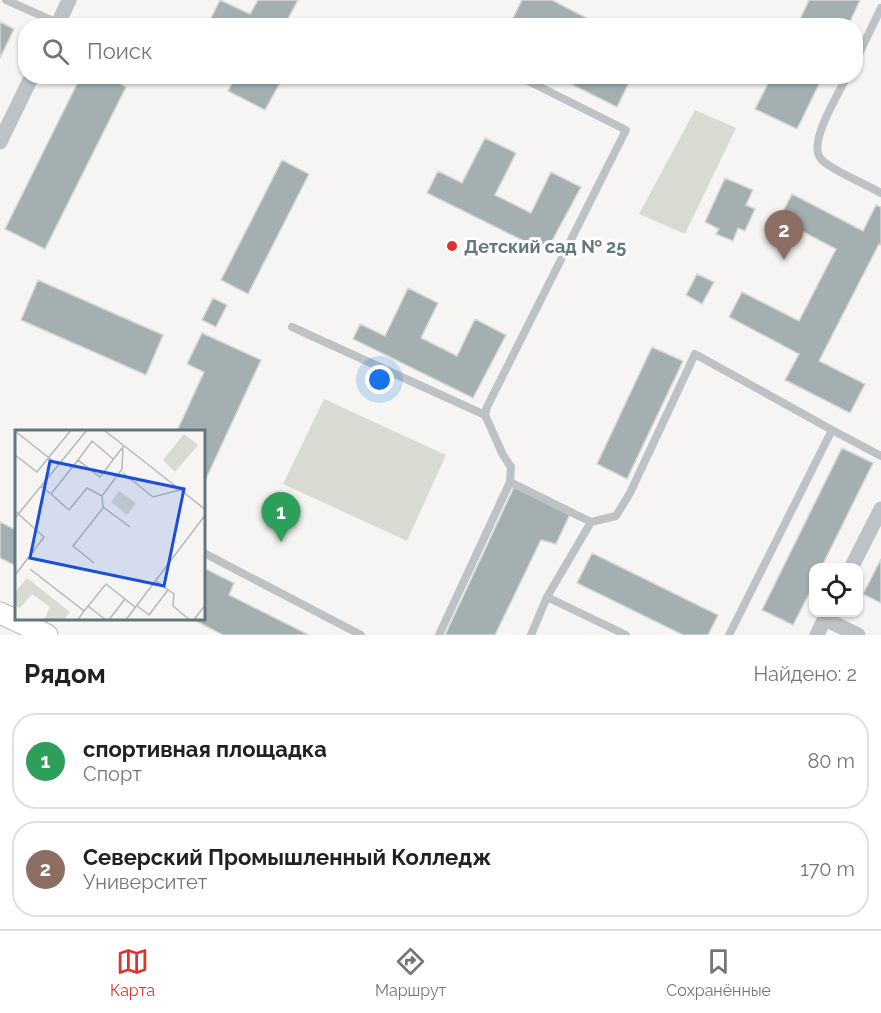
<!DOCTYPE html>
<html lang="ru">
<meta charset="utf-8">
<style>
body{margin:0;font-family:Raleway,sans-serif;background:#f2f2f2;color:#202124}
.controls{position:absolute;right:18px;bottom:18px;display:grid;overflow:hidden;border-radius:12px;box-shadow:0 2px 4px #0004}
.controls button{width:54px;height:54px;display:grid;place-items:center;padding:0;border:0;border-bottom:2px solid #e0e0e0;background:#fff;color:#202124;font:30px sans-serif}
.you{position:absolute;left:380px;top:380px;width:21px;height:21px;margin:-15px;border:4px solid #fff;border-radius:50%;background:#1a73e8;box-shadow:0 0 0 9px #1a73e833}
.badge{display:grid;place-items:center;width:39px;height:39px;border-radius:50%;background:#dd332c;color:#fff;font-size:20px;font-weight:700}
.pin{position:absolute;translate:-50% -50px;filter:drop-shadow(0 2px 3px #0008)}
.pin::after{content:'';position:absolute;top:32px;width:21px;height:18px;background:inherit;clip-path:polygon(0 0,100% 0,50% 100%)}
.list{margin:0;padding:0;list-style:none}
h2{display:flex;justify-content:space-between;align-items:center;height:78px;margin:0;padding:0 24px;font-size:26px}
h2 small{font-size:20px;font-weight:400;color:#757577}
.list li{display:grid;grid-template-columns:39px 1fr auto;gap:18px;align-items:center;box-sizing:border-box;height:96px;margin:0 12px 12px;padding:0 12px;border:2px solid #e0e0e0;border-radius:24px}
.list b{display:block;font-size:22px;white-space:nowrap}
.list p{margin:0;font-size:20px;white-space:nowrap;color:#757577}
.list em{font-size:20px;font-style:normal;color:#757577}
.icon{flex:none;width:33px;height:33px;fill:none;stroke:currentColor;stroke-width:2;stroke-linecap:round;stroke-linejoin:round}
.map{position:relative;flex:none;width:881px;height:635px;overflow:hidden}
.search{position:absolute;background:#fff;box-shadow:0 2px 4px #0004;left:18px;right:18px;top:18px;height:66px;display:flex;align-items:center;gap:15px;box-sizing:border-box;padding:0 21px;border-radius:24px;color:#757577;font-size:22px}
.sheet{height:294px;background:#fff}
nav{display:flex;justify-content:space-around;align-items:center;box-sizing:border-box;height:84px;border-top:2px solid #e0e0e0;background:#fff;font-size:16px;color:#757577}
nav a{display:grid;justify-items:center;gap:3px}
nav .on{color:#dd332c}
.map>svg:first-child{display:block}
.green{fill:#d7dbd2}
.building{fill:#a4afb2;stroke:#d7d7d5;stroke-width:1.5}
.lines{fill:none;stroke-linecap:round;stroke-linejoin:round}
.secondary-casing{stroke:#b1b8bb;stroke-width:23}
.lane{stroke:#bcc2c5;stroke-width:8}
.street{stroke:#bcc2c5;stroke-width:15}
.secondary{stroke:#fff;stroke-width:21}
.poi-dot{fill:#dd332c;stroke:#fff;stroke-width:2}
.labels{text-anchor:middle;dominant-baseline:central;stroke-width:6;stroke-linejoin:round;paint-order:stroke}
.poi-label{font-size:18px;font-weight:bold;fill:#62767d;stroke:#fff;text-anchor:start}
.inset-road{fill:none;stroke:#b2babd;stroke-width:1.5}
.view{fill:#1d4ed8;fill-opacity:0.15;stroke:#1d4ed8;stroke-width:3}
.inset-edge{fill:none;stroke:#62767d;stroke-width:3}
</style>
<div class="map">
<svg width="881" height="635" viewBox="0 0 881 635">
<rect width="100%" height="100%" fill="#f6f5f3"/>
<path class="green" d="M695,110L736,128L685,234L639,214Z
M324,399L446,455L407,541L283,484Z"/>
<path class="building" d="M220,0L250,14L258,0H298L284,26H207Z
M522,0H552L602,26H509Z
M809,0H860L848,26H797Z
M0,22L14,29L0,58Z
M81,76H105L126,87L45,249L5,229Z
M236,76H272L281,81L265,110L228,91Z
M555,76H632L617,107Z
M772,76H823L797,129L755,109Z
M485,138L516,153L495,195L531,213L551,172L581,187L546,252L427,193L438,171L462,183Z
M282,160L309,174L248,294L221,280Z
M725,178L753,190L746,205L755,209L745,231L738,228L733,241L716,234L719,229L705,222Z
M792,194L863,231L876,205L881,207V245L879,244L819,361L865,384L850,413L785,380L799,354L729,317L742,292L799,321L836,249L779,219Z
M697,274L714,282L702,304L686,295Z
M38,280L163,335L146,375L21,320Z
M408,288L438,303L421,338L457,356L475,319L506,335L473,398L353,339L360,324L385,336Z
M213,298L227,305L216,327L202,320Z
M202,333L261,360L204,483V431H177L204,372L187,364Z
M652,347L683,361L627,479L597,464Z
M842,448L873,463L821,568H814V584L793,625L762,610Z
M514,487L570,514L556,544L541,540L495,635H445Z
M0,522L16,530V566L0,558Z
M592,553L718,615L708,635H683L577,583Z
M881,559V603L863,594Z
M204,568L234,583L229,595L309,635H223L190,618H204Z"/>
<g class="lines">
<g class="secondary-casing">
<path id="secondary" d="M0,613L47,635"/>
</g>
<path class="lane" d="M6,0L58,23
M856,60L881,8
M847,76C839,94 804,147 823,161C837,173 864,183 881,193
M292,327L485,415
M510,482L511,467L503,455L485,415L487,407L626,130L518,76
M204,553L361,635
M547,597L591,522
M33,625L46,618
M439,635L510,482L591,522L616,516L630,493L695,354L832,430
M531,635L547,597L626,635
M729,635L832,430L881,456"/>
<path class="street" d="M57,26L69,0
M0,142L32,76
M851,568L881,509
M825,619L858,635
M817,635L828,612"/>
<use href="#secondary" class="secondary"/>
</g>
<circle class="poi-dot" cx="452" cy="246" r="6"/>
<g class="labels">
<g class="poi-label">
<text x="464" y="246">Детский сад № 25</text>
</g>
</g>
<g transform="translate(15 430)">
<rect width="190" height="190" fill="#f6f5f3"/>
<path d="M169,4L183,15L160,42L148,30ZM104,61L121,73L112,85L96,72ZM12,148L55,182L49,190H29L35,177L17,164L5,178L0,175V162Z" fill="#d7dbd2"/>
<path class="inset-road" d="M89,0L191,80M0,1L43,35M0,25L22,42L56,0M98,29L77,11L63,30L85,47L107,18M108,43L138,67L165,60M26,56L36,64L63,30M36,64L54,80L72,58L87,66L107,39L108,16M88,77L115,97M0,81L29,107L0,145M0,88L72,0M79,133L58,116L88,78L87,66M15,139L69,181L62,191M141,151L159,164L158,176L176,191M121,175L134,185L153,160M73,176L92,191M69,181L91,154L120,177M93,191L110,169M110,191L191,84M178,191L191,174"/>
<path class="view" d="M35,31L169,59L149,156L15,128Z"/>
<rect width="190" height="190" class="inset-edge"/>
</g>
</svg>
<div class="controls">
<button><svg class="icon" aria-label="locate" viewBox="0 0 24 24"><circle cx="12" cy="12" r="6"/><path d="M12 2v4M12 18v4M2 12h4M18 12h4"/></svg></button>
</div>
<div class="you"></div>
<div class="pin badge" style="left:281px;top:542px;background:#2e9e5b">1</div>
<div class="pin badge" style="left:784px;top:260px;background:#8d6e63">2</div>
<div class="search"><svg class="icon" aria-label="search" viewBox="0 0 24 24"><circle cx="10" cy="10" r="6"/><path d="M15 15l6 6"/></svg>Поиск</div>
</div>
<section class="sheet">
<h2>Рядом<small>Найдено: 2</small></h2>
<ul class="list">
<li><span class="badge" style="background:#2e9e5b">1</span><div><b>спортивная площадка</b><p>Спорт</p></div><em>80 m</em></li>
<li><span class="badge" style="background:#8d6e63">2</span><div><b>Северский Промышленный Колледж</b><p>Университет</p></div><em>170 m</em></li>
</ul>
</section>
<nav>
<a class="on"><svg class="icon" aria-label="map" viewBox="0 0 24 24"><path d="M3 6l6-2 6 2 6-2v14l-6 2-6-2-6 2zM9 4v14M15 6v14"/></svg>Карта</a>
<a><svg class="icon" aria-label="directions" viewBox="0 0 24 24"><path d="M12 3l9 9-9 9-9-9zM9 14v-3h6M13 9l2 2-2 2"/></svg>Маршрут</a>
<a><svg class="icon" aria-label="saved" viewBox="0 0 24 24"><path d="M7 4h10v16l-5-4-5 4z"/></svg>Сохранённые</a>
</nav>
